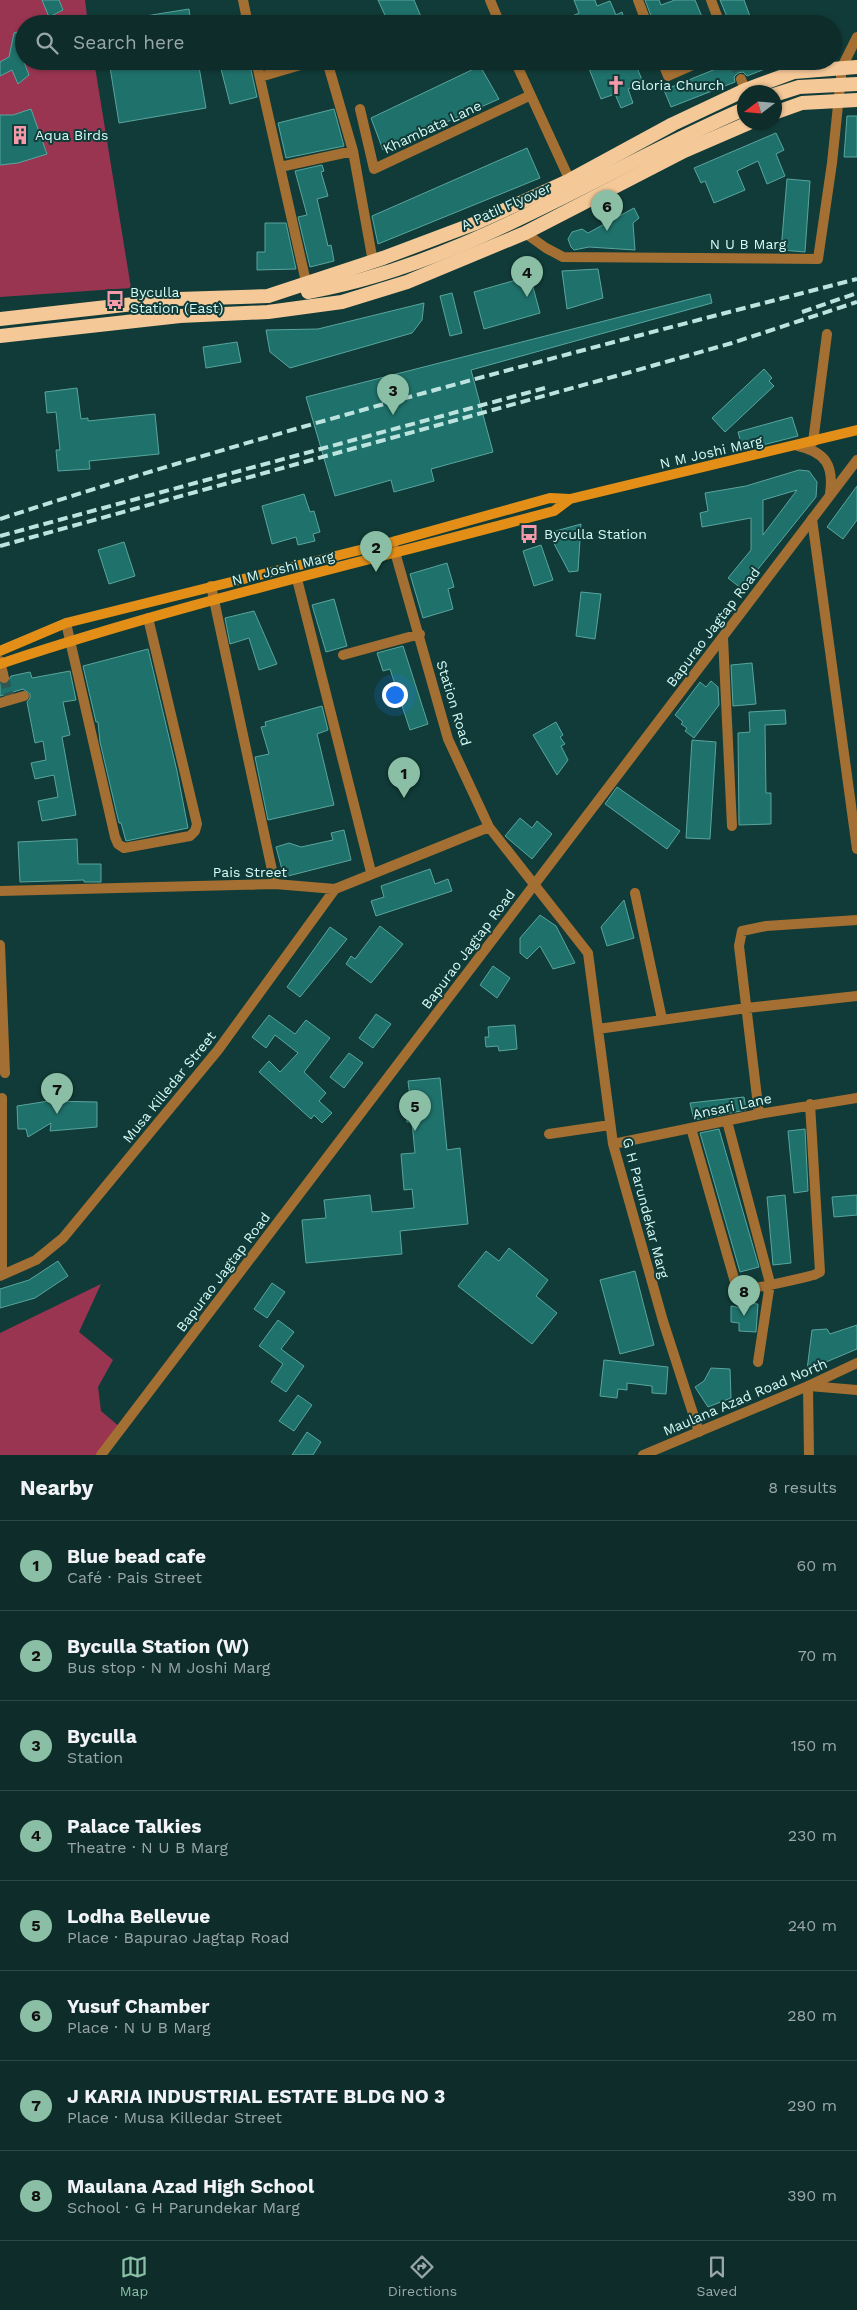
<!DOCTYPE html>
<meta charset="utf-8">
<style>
body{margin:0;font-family:"Work Sans",sans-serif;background:#1b3836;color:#f1f3f6}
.compass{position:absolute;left:737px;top:85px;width:45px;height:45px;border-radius:50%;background:#0d2c2a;box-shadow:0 1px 4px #0004;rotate:254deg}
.you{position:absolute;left:394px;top:694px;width:18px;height:18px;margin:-12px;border:4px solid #fff;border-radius:50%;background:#1a73e8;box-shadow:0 0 0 8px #1a73e833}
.badge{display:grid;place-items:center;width:32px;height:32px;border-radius:50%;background:#8abfa5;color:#111;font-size:16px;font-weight:700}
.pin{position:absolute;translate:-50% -41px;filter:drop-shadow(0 1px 2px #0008)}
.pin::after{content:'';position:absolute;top:26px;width:18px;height:15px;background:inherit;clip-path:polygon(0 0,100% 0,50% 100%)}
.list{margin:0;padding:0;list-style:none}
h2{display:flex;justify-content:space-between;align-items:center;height:65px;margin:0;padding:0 20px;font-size:21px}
h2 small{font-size:16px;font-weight:400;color:#9aa7a8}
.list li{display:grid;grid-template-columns:32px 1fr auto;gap:15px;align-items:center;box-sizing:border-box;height:90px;padding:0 20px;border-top:1px solid #2d4847}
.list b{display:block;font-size:19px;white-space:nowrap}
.list p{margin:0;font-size:16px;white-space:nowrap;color:#9aa7a8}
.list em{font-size:16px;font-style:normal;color:#9aa7a8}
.icon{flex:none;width:28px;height:28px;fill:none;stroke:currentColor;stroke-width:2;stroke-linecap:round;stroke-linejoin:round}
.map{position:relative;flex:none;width:857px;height:1455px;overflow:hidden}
.search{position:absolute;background:#0d2c2a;box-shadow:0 1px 4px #0004;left:15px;right:15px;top:15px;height:55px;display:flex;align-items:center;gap:12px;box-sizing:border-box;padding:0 18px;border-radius:28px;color:#9aa7a8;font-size:19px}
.sheet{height:785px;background:#0d2c2a}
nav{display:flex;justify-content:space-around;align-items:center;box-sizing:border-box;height:70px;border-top:1px solid #2d4847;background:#0d2c2a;font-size:14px;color:#9aa7a8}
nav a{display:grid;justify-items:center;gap:2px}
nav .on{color:#8abfa5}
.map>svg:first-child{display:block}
.green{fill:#993550}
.building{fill:#1f716b;stroke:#59a59e;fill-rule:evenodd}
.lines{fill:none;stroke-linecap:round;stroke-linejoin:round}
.minor-tunnel{stroke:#2e5854;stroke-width:10;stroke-dasharray:10 5;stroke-linecap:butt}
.minor{stroke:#a46f32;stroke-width:10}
.tertiary{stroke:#a46f32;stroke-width:10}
.secondary{stroke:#e38f17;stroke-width:10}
.trunk{stroke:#f5c898;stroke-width:14}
.rail{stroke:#bde3df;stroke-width:4;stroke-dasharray:10 5;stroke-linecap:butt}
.trunk-bridge{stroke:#f5c898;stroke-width:14}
.labels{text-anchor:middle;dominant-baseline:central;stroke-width:4;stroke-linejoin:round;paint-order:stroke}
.poi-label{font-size:14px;fill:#d5faf6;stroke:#113b38;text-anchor:start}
.street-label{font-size:14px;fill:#d5faf6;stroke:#113b38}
</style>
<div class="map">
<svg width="857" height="1455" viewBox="0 0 857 1455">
<rect width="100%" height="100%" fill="#113b38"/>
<path class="green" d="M0,0H85L88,24H24V61H94L131,288L0,297Z
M101,1284L79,1332L113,1360L98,1387L101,1411L121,1428L100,1455H0V1333Z"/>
<path class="building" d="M42,0H59L63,10L49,17Z
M378,0H414L424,24H389Z
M574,0H595L597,6L610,1L616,15L622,12L626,24H554L579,13Z
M645,0H659L661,5L675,0H695L705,24H654Z
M720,0H744L751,19L745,21L746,24H730Z
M189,9L191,24H134L133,18Z
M24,30V62L29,75L18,84L12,70L0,76V62L9,57L14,33Z
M109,61H198L206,108L119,123Z
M219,61H249L257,97L230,104Z
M586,61H634L643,82L628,89L633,103L621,108L615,94L601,99Z
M741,61L783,62L747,76L743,72L738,73L734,77L735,82L671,107L664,90L728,64L731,68H737Z
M480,66L499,99L383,150L371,118Z
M31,109L47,154L18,163L0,165V115H13Z
M334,109L344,146L286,158L278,123Z
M847,116H857V157H844Z
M776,133L784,150L776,154L785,176L767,184L758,161L737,171L745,190L714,203L705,181L701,183L694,168Z
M527,148L540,178L378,244L372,216Z
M322,165L324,171L321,172L328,196L317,199L328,246L331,245L334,261L310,267L298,217L307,215L295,171Z
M787,179L810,181L805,252L781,250Z
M634,208L639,218L633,223L635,250L589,247L574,250L571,247L568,239L572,232L582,229L588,233Z
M265,223H286L296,269L257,270V252H265Z
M598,269L603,298L567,309L562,271Z
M530,276L540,313L484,329L474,292Z
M452,293L462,333L450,336L440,296Z
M710,294L712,303L471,370L493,452L431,469L434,481L394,492L391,480L335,496L306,397Z
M424,303L422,320L412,333L290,368L270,352L266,330L318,329Z
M237,342L241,362L206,368L203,347Z
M764,369L772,378L769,381L774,386L725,432L712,418Z
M77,388L81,419L88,418V421L155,414L159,454L89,461L90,469L58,471L56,450H60L56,412L47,413L45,392Z
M792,417L798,436L743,450L738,432Z
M799,470L809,471L817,482L816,497L742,589L728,578L751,550V518L702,527L700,513L708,511L705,493L746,486ZM797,490L763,535V500Z
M857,486V520L843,539L827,527Z
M304,494L310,512L314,511L320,532L313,534L315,541L298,545L296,537L272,544L262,506Z
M581,524L578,571L569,572L550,536H553L552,532Z
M124,542L135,576L109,584L98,550Z
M541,545L553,580L534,586L523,551Z
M447,563L454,587L448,589L453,609L423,618L410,574Z
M581,592L601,594L595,639L576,636Z
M334,599L347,646L326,652L312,605Z
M254,611L277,664L259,670L249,638L230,644L225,618Z
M403,646L428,724L410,730L390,669L383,671L377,653Z
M148,649L177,771L188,828L126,841L121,823H119L100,742L98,722H96L83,666Z
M752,663L756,704L733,706L731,665Z
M70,671L76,700L63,702L70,735L62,737L76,815L42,821L38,801L58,797L54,775L35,779L31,763L46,760L43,741L35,743L27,702L30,698V694L23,689L0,696V683L6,685L11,676L30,672L32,678Z
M711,681L718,687L719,705L694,738L685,731L687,728L681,724L683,722L675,715L700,682L706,687Z
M322,706L328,730L317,734L334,805L268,820L255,757L269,754L261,727L266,726L265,722Z
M785,710L786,724L765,725L766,793H771V824L739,825L738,733L750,732L749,712Z
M556,722L563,735L560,737L565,744L561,746L568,760L557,775L533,735Z
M692,740L716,742L710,839L686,838Z
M617,787L680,831L667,849L605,804Z
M520,818L532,828L537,821L552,834L532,859L505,836Z
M344,830L351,860L284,877L276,847L289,843L301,847L333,840L331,833Z
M77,839L78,864H101V882H84V880L20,882L18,842Z
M430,869L435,884L448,879L452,891L376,916L371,901L384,897L381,886Z
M624,900L634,938L607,946L601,927Z
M540,915L556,926L575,963L553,969L540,946L527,959L520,953V938Z
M380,926L403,944L371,983L346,964L351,956L355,959Z
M330,927L347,939L300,997L287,987Z
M493,966L510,978L497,998L480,985Z
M376,1014L391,1024L373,1048L359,1038Z
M269,1015L295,1034L306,1020L330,1038L304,1072L326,1093L319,1101L332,1113L322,1123L314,1115L311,1119L259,1072L269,1061L280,1072L298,1053L275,1035L266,1048L252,1037Z
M515,1025L517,1049L499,1051L498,1046L486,1047L485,1037H489L488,1027Z
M349,1053L363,1063L344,1088L330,1077Z
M440,1078L447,1150L460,1148L468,1224L400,1231L402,1254L306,1263L302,1220L326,1218L324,1200L370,1195L372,1212L414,1208L412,1189L404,1190L401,1154L415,1153L412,1122H407L405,1106L411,1105L408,1081Z
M744,1097L746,1110L694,1120L690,1103Z
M49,1101L97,1102V1127L50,1131L51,1123L28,1137L26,1129H18L17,1106Z
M719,1129L759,1267L740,1272L700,1133Z
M805,1129L808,1191L794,1193L788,1131Z
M785,1195L791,1263L773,1265L767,1197Z
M857,1195V1215L834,1217L832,1197Z
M509,1248L548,1280L536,1296L557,1313L532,1344L458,1286L486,1251L499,1261Z
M58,1261L68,1276L35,1298L0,1308V1289L29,1280Z
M635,1271L654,1345L620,1354L600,1280Z
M272,1283L285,1292L267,1318L254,1309Z
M749,1303L758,1304L756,1332L739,1331V1323L731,1322V1306L747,1309Z
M278,1320L294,1332L281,1349L304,1366L286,1392L271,1382L283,1364L259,1346Z
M857,1325V1349L807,1370L812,1330L827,1329L830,1334Z
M604,1360L668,1367L666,1394L652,1393V1386L627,1383V1390L618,1389L617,1398L600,1396Z
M711,1368L730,1369L731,1398L708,1407L695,1387L704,1381Z
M298,1395L312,1405L294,1431L279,1421Z
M307,1432L321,1442L313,1455H292Z"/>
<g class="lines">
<path class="minor-tunnel" d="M734,62L741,79
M4,678L9,696"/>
<path class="minor" d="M243,0L248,24
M638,0L647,24
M711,0L720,24
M256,61L306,282
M327,61L353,151L373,262
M662,61L668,76L702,61
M734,61V62
M260,77L314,61
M741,79L745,90
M360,109L374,169L529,96
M280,167L353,151
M525,233L546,248L563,257L818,259L832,163L842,67L857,37
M813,442L827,334
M812,519L857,849
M393,545L448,739L489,827L588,953L613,1144L663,1321L699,1432
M297,579L371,872
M211,586L275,884
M66,623L115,837L118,844L124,848L190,836L195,831L197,824L148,618
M723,638L732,826
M343,655L420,634
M0,661L4,678
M0,703L24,696
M0,891L275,884L335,889L489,827
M635,893L662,1019
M0,945L5,1073
M598,1029L747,1008L857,996
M2,1098V1275
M759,1114L739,946L742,931L766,926L857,920
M727,1121L770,1283L758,1362
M691,1128L737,1289C745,1292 801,1278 814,1275L820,1272L810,1104
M549,1134L610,1125
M613,1144L759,1114L857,1098
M0,1276L36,1260L63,1238L218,1050L335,889
M808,1386L809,1455"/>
<path class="tertiary" d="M490,0L500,24
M515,61L572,185
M798,446C826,452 834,466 830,494
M809,1386L857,1390
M101,1455L857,460
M643,1455L808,1386L857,1363"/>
<path class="secondary" d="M0,651L66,623L392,542L550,498L570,499L857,430
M0,664C182,603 369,561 554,511L570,499"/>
<path class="trunk" d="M774,113L802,103L857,100
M0,319L178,299L268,296L383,258L476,223L570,180L673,124L745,90L794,72L857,67
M0,336L180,316L268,312L342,302L407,282L525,233L684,151L751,122"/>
<path class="rail" d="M802,312L857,293
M0,519C282,427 570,353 857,279
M0,536L545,388
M0,546L634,371L732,343L857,302"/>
<path class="trunk-bridge" d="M774,95L799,87L857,84
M308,292C465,264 600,171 744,109"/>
</g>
<defs>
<g id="church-bare" transform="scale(1.5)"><path d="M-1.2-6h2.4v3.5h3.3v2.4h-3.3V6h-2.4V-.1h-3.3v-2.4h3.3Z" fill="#f39aab" stroke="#113b38" stroke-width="2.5" paint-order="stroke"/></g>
<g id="building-bare" transform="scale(1.5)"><path d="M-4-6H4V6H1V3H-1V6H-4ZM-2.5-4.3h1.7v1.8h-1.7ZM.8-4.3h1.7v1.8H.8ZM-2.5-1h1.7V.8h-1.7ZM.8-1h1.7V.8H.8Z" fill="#f39aab" stroke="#113b38" stroke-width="2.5" paint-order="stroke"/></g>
<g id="bus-bare" transform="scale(1.5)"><path d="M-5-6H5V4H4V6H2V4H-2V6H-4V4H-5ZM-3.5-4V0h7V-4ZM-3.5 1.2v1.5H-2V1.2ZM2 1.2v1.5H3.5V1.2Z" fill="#f39aab" stroke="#113b38" stroke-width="2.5" paint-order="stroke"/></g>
</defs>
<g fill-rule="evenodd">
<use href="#church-bare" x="616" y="85"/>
<use href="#building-bare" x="20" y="135"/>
<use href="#bus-bare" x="115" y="300"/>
<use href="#bus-bare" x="529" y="534"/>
</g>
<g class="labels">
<g class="poi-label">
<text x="631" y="85">Gloria Church</text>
<text x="35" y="135">Aqua Birds</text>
<text x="130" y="292">Byculla<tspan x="130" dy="16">Station (East)</tspan></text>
<text x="544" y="534">Byculla Station</text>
</g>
<g class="street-label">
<text transform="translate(432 127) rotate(-25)">Khambata Lane</text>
<text transform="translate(506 206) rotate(-24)">A Patil Flyover</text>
<text x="748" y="244">N U B Marg</text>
<text transform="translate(711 452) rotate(-13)">N M Joshi Marg</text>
<text transform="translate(283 568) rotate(-14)">N M Joshi Marg</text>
<text transform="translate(713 627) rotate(-53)">Bapurao Jagtap Road</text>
<text transform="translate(454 703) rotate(73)">Station Road</text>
<text x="250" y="872">Pais Street</text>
<text transform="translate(468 949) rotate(-53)">Bapurao Jagtap Road</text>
<text transform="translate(169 1087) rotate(-51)">Musa Killedar Street</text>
<text transform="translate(732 1106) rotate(-12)">Ansari Lane</text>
<text transform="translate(646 1208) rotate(75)">G H Parundekar Marg</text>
<text transform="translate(223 1272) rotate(-53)">Bapurao Jagtap Road</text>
<text transform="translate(745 1397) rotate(-23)">Maulana Azad Road North</text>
</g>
</g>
</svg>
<svg class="compass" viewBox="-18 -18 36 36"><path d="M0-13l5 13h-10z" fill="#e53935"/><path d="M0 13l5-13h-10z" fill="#9aa7a8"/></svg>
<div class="you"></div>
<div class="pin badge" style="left:404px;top:798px">1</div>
<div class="pin badge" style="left:376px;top:572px">2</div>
<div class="pin badge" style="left:393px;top:415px">3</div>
<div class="pin badge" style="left:527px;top:297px">4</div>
<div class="pin badge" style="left:415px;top:1131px">5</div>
<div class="pin badge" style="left:607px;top:231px">6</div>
<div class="pin badge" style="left:57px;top:1114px">7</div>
<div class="pin badge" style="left:744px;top:1316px">8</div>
<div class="search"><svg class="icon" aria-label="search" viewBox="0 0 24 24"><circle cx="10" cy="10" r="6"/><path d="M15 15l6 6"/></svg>Search here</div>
</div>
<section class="sheet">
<h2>Nearby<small>8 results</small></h2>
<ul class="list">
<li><span class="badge">1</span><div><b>Blue bead cafe</b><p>Café · Pais Street</p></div><em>60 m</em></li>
<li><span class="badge">2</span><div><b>Byculla Station (W)</b><p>Bus stop · N M Joshi Marg</p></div><em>70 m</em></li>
<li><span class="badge">3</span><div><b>Byculla</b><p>Station</p></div><em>150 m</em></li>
<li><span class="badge">4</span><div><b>Palace Talkies</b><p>Theatre · N U B Marg</p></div><em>230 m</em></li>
<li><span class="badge">5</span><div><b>Lodha Bellevue</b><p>Place · Bapurao Jagtap Road</p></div><em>240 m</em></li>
<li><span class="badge">6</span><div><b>Yusuf Chamber</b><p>Place · N U B Marg</p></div><em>280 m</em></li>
<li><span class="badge">7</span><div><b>J KARIA INDUSTRIAL ESTATE BLDG NO 3</b><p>Place · Musa Killedar Street</p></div><em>290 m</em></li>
<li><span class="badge">8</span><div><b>Maulana Azad High School</b><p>School · G H Parundekar Marg</p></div><em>390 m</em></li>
</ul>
</section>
<nav>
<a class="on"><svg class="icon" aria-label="map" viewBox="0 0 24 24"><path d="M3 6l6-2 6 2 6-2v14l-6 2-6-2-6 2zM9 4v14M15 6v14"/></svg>Map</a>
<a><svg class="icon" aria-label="directions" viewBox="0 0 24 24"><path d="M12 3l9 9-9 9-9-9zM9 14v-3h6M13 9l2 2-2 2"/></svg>Directions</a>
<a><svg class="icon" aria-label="saved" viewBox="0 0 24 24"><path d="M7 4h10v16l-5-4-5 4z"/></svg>Saved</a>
</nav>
